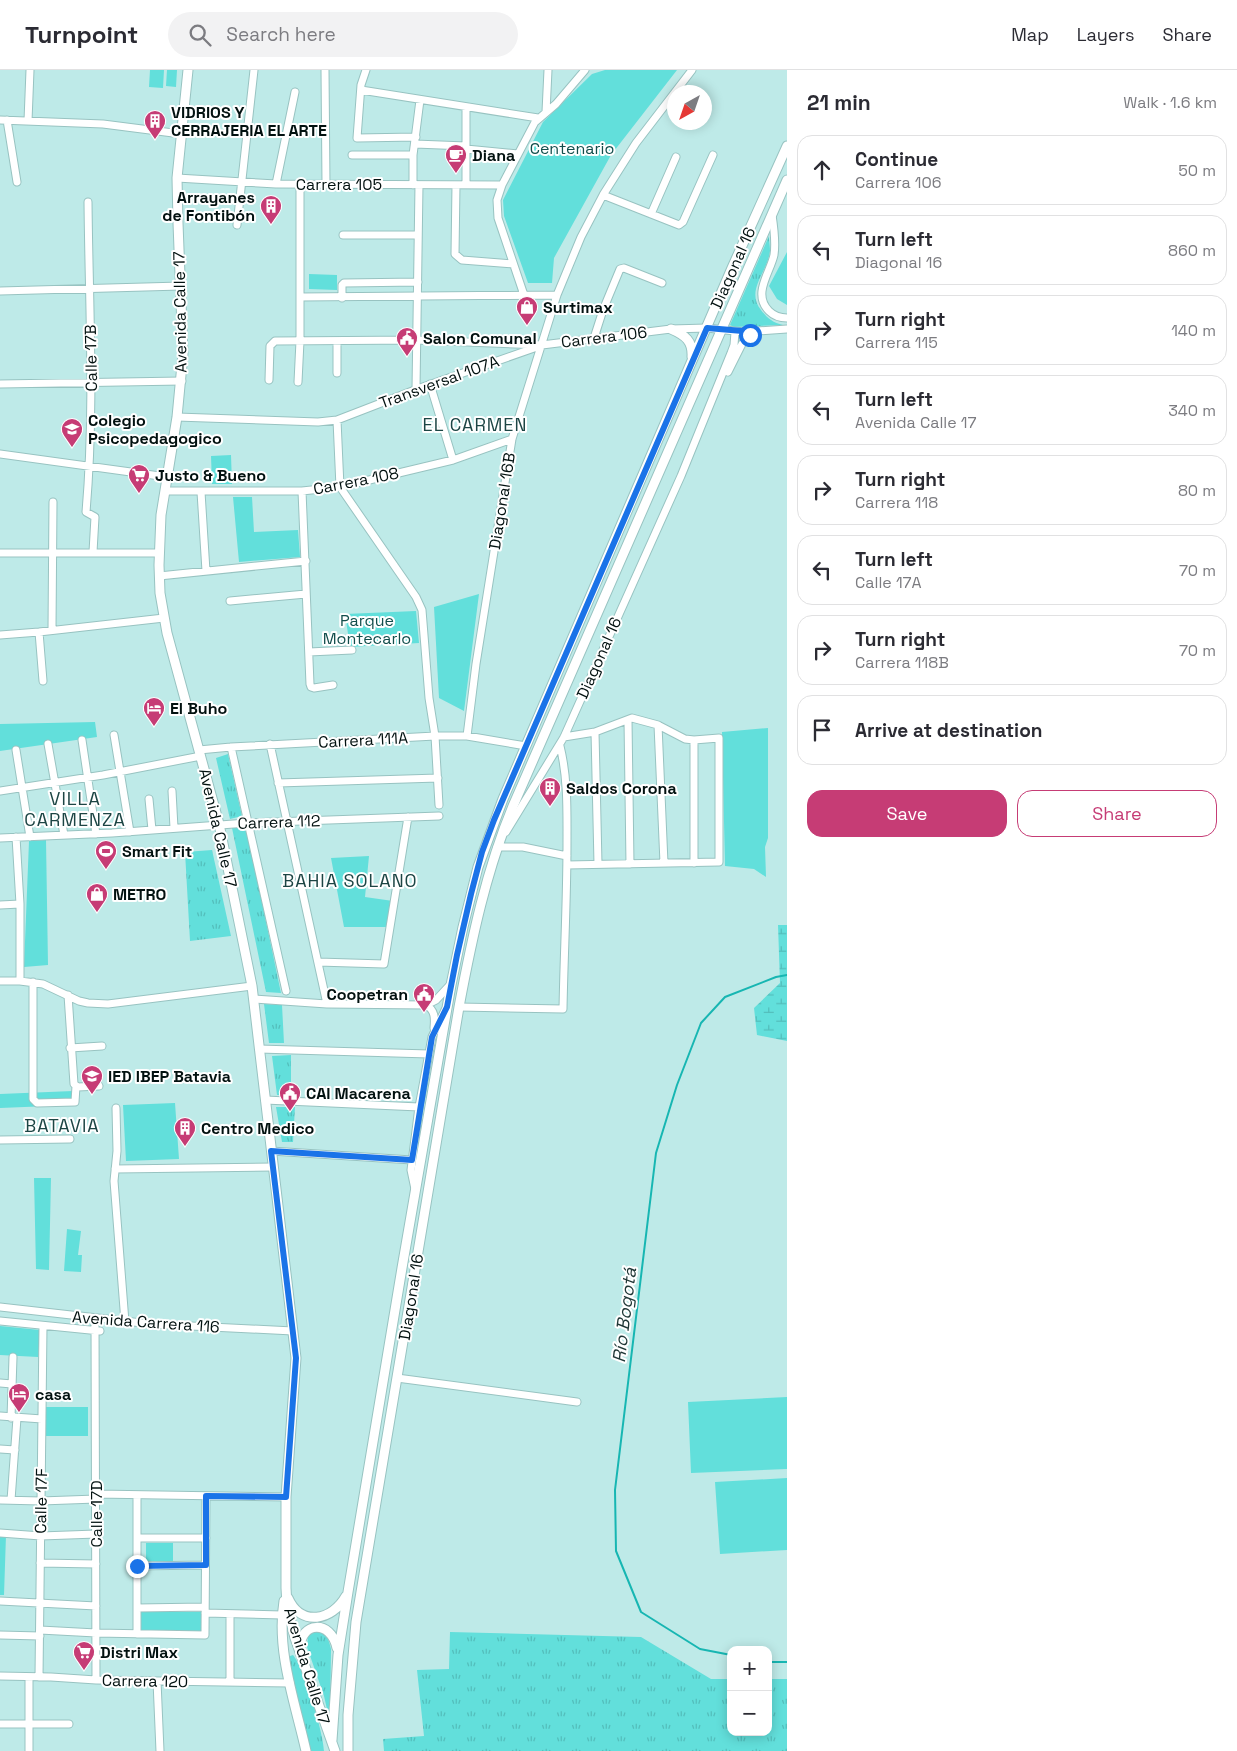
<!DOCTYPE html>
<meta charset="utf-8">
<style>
body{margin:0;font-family:"Space Grotesk",sans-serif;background:#f2f2f3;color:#2b2b33}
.controls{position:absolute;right:15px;bottom:15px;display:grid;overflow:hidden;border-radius:10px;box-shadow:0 2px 12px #0003}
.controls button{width:45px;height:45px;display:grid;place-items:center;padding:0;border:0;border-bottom:1px solid #e1e1e2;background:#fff;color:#2b2b33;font:25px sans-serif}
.compass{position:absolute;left:667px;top:15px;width:45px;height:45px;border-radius:50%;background:#fff;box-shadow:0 2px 12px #0003;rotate:220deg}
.stop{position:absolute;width:15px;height:15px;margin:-11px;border:4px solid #1a73e8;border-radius:50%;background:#fff}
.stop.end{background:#1a73e8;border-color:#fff;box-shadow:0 1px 5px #0008}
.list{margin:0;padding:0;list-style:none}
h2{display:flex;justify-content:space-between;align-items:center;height:65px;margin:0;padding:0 20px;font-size:21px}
h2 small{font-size:16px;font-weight:400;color:#7c7c81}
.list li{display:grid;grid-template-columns:32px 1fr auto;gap:15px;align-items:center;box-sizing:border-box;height:70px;margin:0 10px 10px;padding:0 10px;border:1px solid #e1e1e2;border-radius:15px}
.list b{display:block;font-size:19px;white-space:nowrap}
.list p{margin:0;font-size:16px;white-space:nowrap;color:#7c7c81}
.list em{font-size:16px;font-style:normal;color:#7c7c81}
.actions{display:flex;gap:10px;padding:15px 20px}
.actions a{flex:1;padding:11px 0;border:1px solid #c63c75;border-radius:15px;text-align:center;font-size:18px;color:#c63c75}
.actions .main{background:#c63c75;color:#fff}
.icon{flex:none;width:28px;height:28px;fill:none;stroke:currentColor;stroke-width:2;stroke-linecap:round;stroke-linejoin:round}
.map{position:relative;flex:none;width:787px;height:1681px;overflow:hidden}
header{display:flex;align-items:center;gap:30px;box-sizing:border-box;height:70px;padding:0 25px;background:#fff;border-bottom:1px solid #e1e1e2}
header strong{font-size:24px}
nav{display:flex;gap:28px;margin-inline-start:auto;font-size:18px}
.search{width:350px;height:45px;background:#f2f2f3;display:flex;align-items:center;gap:12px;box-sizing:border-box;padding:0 18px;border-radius:28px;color:#7c7c81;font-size:19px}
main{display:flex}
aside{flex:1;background:#fff}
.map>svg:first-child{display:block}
.grass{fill:url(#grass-tufts)}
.wetland{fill:url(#wetland-marsh)}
.green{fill:#62dfdb}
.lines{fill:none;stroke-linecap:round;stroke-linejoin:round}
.stream{stroke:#17b6b2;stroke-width:2}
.minor-casing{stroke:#98c3c1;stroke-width:9}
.major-casing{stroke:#98c3c1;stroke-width:11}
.minor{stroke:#fff;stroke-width:7}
.major{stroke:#fff;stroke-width:9}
.route{stroke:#1a73e8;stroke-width:6}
.labels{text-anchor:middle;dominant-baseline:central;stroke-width:4;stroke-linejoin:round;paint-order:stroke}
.poi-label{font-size:16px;font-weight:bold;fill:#021110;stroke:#fff;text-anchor:start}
.park-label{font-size:16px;fill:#124e4c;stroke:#fff}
.street-label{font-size:16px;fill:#021110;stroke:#fff}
.neighbourhood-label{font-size:18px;letter-spacing:1px;fill:#1c4544;stroke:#fff}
.water-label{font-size:18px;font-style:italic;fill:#1e3635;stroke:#fff}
</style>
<header>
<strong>Turnpoint</strong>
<div class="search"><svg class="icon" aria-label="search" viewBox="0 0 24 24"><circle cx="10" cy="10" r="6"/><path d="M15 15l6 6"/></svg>Search here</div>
<nav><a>Map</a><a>Layers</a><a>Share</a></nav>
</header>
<main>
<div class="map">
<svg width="787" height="1681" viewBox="0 0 787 1681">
<defs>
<pattern id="grass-tufts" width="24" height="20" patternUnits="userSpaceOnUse" patternTransform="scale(1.25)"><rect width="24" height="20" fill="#62dfdb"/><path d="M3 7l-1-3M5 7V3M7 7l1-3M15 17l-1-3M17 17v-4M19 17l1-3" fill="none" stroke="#53bebb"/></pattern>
<pattern id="wetland-marsh" width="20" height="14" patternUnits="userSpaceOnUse" patternTransform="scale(1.25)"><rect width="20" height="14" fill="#62dfdb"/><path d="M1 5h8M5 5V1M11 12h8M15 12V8" fill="none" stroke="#53bebb"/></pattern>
</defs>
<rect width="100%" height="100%" fill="#beeae8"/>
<path class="grass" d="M769,166C769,171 770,176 770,181C768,202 745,220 761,240C767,248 773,253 783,255L734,257L730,255Z
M228,684L242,746L230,749L216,688Z
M246,756L281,923L266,922L232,758Z
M212,780L231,866L190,871L185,782Z
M264,934L282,935L284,973H269Z
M291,985V1025H277L272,986Z
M276,1037H295L293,1072H282Z
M319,1560C327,1565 329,1570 331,1579L330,1653L324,1626L307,1577L308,1566L311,1562Z
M450,1562L641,1567L711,1609H731V1662H768V1609H787V1681H384L383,1669L424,1666L417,1600L449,1599Z
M293,1585C304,1597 324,1665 324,1681H310L289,1590L290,1586Z"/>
<path class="wetland" d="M778,855H787V971L757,965L754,938L780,913Z"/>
<path class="green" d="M150,0H164L163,18L149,17Z
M167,0H177L176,17L166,16Z
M605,0H677L611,85L554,188L552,213H528L504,146L503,130L543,52L592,4Z
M787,182V235L777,229L769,216Z
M309,204L337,205V220L309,219Z
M231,385L232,414H212L211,386Z
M233,427H252L254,462L298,460L300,487L239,492Z
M479,524L464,641L439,628L434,537Z
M416,541L419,573L350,577L345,544Z
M95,652L97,667L0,681V654Z
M768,658V768L765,777L766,807L754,799L725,796L722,662Z
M46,770L48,895L24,897L29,771Z
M369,786L365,827L393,831L389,857H344L331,788Z
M73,1021L74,1035L0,1038V1024Z
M175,1033L179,1089L126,1091L123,1035Z
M34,1108H51L49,1200L36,1199Z
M67,1159L81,1161L78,1185H82L81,1202L64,1201Z
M0,1256L40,1260L38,1287L0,1285Z
M787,1327V1399L691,1403L688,1332Z
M45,1337H88V1366H45Z
M787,1408V1480L720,1484L715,1412Z
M0,1464L6,1465L4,1525H0Z
M146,1473H173V1491H146Z
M141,1542H202V1563L141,1561Z"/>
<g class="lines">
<path class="stream" d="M731,1585L700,1579L641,1542L616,1481L615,1420L656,1083L677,1015L701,953L725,927L776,907L787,905
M768,1592H787"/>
<g class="minor-casing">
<path id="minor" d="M325,0L326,114
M366,0L361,15L357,68L416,67
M361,20L538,48
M546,42L548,0
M0,50L103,54L181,64
M7,50L17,112
M28,51L30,0
M415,74L466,76
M466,79L518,84
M352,85H413
M177,108L276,114L502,115
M276,114L295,22
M413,115V85L420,30
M456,115L455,184L462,190L513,194
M466,115V37
M603,125L679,155L683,152L713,85
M88,132C89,236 95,338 86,442L95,447L93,482
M651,144L676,87
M772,145C774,158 776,172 774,185C770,203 752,224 769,241C774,246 780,248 787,248
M237,155L254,0
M343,165H418
M0,221L181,216
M524,225L498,148L497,130L502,115L535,52L556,34L585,0
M300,227L557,225
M342,228V215L344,213L418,212
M594,268L603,240L620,199L624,198L662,213
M337,271V303
M728,302L742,274L754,262
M269,310L270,276L275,271L417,270L542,275L671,259L707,258L744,262L787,259
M298,312L300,271V114
M0,314L182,311
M430,314L453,390
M416,319L419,115
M177,347L318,352L337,350L420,318L537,277
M337,350L340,417L416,527L422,540L429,628L435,666L439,735
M0,384L167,407
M165,421H302L340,417L453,390L512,369
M302,421L310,614L311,617L314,618L333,615
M201,422L206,501
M0,483H159
M159,506L306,491
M230,531L306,524
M52,560L53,432
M39,562L43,611
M0,565L39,562L164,548
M309,582L352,580
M628,650L630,794
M658,655L664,793
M595,662L598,794
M114,665L130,762
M467,666L476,594L512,369L557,225L581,167L603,125L636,73L692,0
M564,667L595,662L632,648L658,655L685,669L694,670L719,668V792L567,795
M82,670L96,764
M694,670V793
M48,674L64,765
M270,674L327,934
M231,677L286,921
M16,680L30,767
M199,680L231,677L435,666H467L526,676
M278,713L438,708
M0,721L103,705L201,686
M172,721L174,758
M149,729L152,760
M506,762L564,667L681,406L731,283L734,275L735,262
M16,767L20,834V911
M0,768L112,763L247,753L439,746
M500,773L497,777H523L567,786
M0,835L20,834
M318,892L384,894L408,747
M0,911H20L43,914L79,931L88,933L108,934L252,916
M33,912V1029L37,1033L75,1032L76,1016
M68,925L74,1014L78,1017L99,1016
M254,929L327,934L426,935L436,930L450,915
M426,935C435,940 435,948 434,958
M459,937L563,939C564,884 567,829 567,775C567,741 568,708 560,676
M70,978L102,976
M259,979L429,984
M265,1030L419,1037
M116,1038L117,1081L114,1111L125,1252
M0,1070L70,1069
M271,1081L412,1090
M115,1099L273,1097
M415,1119L411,1100L419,1037L432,967L445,940
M0,1237L151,1254L293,1261
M95,1249L96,1610
M0,1251L100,1261
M397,1308L577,1332
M0,1313L12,1314
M0,1346L42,1349
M11,1348L13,1287
M0,1379L15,1380
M96,1424L286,1427
M137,1425V1564
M0,1430L41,1431L96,1429
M11,1430L17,1348
M0,1463L41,1466L96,1464
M137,1468H206
M40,1493L96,1494
M137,1496L205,1495
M0,1531L96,1536
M137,1538L205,1537
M205,1543L282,1545
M230,1544V1612
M40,1560L96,1563L205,1565L206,1426
M0,1565L40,1566
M0,1606L51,1607L96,1610L290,1613
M39,1607L43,1256
M157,1611L160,1681
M0,1654H69
M29,1681V1607"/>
</g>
<g class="major-casing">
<path id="major" d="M188,0L177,108L178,153L183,284L177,347L161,445L159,495L160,523L167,563L219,754L252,916L296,1288L286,1427V1518L287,1535L295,1568L335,1681
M671,259C685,265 693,271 692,287
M288,1528C301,1557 332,1551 346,1526
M284,1531C276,1581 295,1632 306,1681
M300,1578C300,1552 331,1549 337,1578
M332,1670L338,1585L348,1522L402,1198L451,915L463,857L478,797L503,729L732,198L787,76
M348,1681V1645L356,1552L459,937C472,868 486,801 513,736L787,110"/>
</g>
<use href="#minor" class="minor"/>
<use href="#major" class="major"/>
</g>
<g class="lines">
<path class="route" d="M137,1496L206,1495V1426L286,1427L296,1288L271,1081L412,1090L432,967L447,937L457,885L471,824L482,782L494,750L707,258L755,262L750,265"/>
</g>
<defs>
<g id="building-pin" transform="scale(1.125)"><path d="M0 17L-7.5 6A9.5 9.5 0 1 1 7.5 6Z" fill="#c63c75" stroke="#fff"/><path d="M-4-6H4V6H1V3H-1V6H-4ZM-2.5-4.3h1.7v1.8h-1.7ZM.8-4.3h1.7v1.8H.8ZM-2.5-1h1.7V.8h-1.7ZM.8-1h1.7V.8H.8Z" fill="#fff"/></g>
<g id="cafe-pin" transform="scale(1.125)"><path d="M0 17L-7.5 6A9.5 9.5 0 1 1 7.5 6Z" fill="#c63c75" stroke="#fff"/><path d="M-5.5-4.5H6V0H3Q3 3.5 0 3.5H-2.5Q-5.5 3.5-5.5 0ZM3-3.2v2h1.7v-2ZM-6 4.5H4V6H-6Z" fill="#fff"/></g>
<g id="shop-pin" transform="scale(1.125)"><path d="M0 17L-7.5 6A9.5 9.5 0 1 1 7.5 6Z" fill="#c63c75" stroke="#fff"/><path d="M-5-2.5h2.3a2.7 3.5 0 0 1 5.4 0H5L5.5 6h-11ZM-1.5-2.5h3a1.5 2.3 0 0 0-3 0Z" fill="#fff"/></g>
<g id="civic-pin" transform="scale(1.125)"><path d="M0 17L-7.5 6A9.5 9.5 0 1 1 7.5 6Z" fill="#c63c75" stroke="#fff"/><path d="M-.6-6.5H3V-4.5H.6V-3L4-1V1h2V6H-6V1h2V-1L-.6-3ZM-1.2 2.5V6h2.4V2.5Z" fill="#fff"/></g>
<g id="school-pin" transform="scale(1.125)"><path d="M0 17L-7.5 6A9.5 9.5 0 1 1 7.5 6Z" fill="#c63c75" stroke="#fff"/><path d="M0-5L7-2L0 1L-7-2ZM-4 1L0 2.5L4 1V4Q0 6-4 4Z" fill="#fff"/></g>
<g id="supermarket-pin" transform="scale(1.125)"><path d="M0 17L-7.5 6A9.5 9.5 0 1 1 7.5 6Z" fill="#c63c75" stroke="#fff"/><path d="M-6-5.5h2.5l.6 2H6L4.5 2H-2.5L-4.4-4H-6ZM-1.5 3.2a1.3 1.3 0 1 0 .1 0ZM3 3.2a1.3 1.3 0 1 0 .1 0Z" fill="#fff"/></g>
<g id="hotel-pin" transform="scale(1.125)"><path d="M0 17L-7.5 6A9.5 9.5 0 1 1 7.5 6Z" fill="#c63c75" stroke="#fff"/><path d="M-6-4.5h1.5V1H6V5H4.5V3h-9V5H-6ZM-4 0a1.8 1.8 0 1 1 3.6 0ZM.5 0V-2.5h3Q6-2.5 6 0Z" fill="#fff"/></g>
<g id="stadium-pin" transform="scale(1.125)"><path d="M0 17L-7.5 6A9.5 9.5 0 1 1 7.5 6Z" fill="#c63c75" stroke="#fff"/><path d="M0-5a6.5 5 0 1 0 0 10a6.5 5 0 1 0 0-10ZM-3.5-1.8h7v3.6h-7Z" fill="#fff"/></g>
</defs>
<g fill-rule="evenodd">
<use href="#building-pin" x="155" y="51"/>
<use href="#cafe-pin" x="456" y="85"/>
<use href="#building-pin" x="271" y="136"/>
<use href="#shop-pin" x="527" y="237"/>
<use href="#civic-pin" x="407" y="268"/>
<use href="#school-pin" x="72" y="359"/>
<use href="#supermarket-pin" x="139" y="405"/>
<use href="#hotel-pin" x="154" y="638"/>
<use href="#building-pin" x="550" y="718"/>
<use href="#stadium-pin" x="106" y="781"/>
<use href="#shop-pin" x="97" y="824"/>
<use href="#civic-pin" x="424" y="924"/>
<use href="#school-pin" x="92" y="1006"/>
<use href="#civic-pin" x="290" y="1023"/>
<use href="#building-pin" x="185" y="1058"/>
<use href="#hotel-pin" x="19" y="1324"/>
<use href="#supermarket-pin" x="84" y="1582"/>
</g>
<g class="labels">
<g class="poi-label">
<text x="171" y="42">VIDRIOS Y<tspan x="171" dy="18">CERRAJERIA EL ARTE</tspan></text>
<text x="472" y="85">Diana</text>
<text x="255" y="127" text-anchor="end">Arrayanes<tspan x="255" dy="18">de Fontibón</tspan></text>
<text x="543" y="237">Surtimax</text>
<text x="423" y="268">Salon Comunal</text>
<text x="88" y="350">Colegio<tspan x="88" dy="18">Psicopedagogico</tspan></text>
<text x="155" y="405">Justo &amp; Bueno</text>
<text x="170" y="638">El Buho</text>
<text x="566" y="718">Saldos Corona</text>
<text x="122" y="781">Smart Fit</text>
<text x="113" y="824">METRO</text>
<text x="408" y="924" text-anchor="end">Coopetran</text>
<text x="108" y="1006">IED IBEP Batavia</text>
<text x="306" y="1023">CAI Macarena</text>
<text x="201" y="1058">Centro Medico</text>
<text x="35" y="1324">casa</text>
<text x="100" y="1582">Distri Max</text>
</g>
<g class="park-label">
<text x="572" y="78">Centenario</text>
<text x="367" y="550">Parque<tspan x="367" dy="18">Montecarlo</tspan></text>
</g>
<g class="street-label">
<text x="339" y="114">Carrera 105</text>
<text transform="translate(733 198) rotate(-66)">Diagonal 16</text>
<text transform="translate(180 242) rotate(-91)">Avenida Calle 17</text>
<text transform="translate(604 267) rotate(-7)">Carrera 106</text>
<text transform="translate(91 288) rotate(-91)">Calle 17B</text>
<text transform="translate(439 312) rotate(-20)">Transversal 107A</text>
<text transform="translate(356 411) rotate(-11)">Carrera 108</text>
<text transform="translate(502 431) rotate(-81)">Diagonal 16B</text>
<text transform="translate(599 588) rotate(-66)">Diagonal 16</text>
<text transform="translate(363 670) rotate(-3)">Carrera 111A</text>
<text transform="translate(279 752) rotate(-2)">Carrera 112</text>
<text transform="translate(218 758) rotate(77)">Avenida Calle 17</text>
<text transform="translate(411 1227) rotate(-81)">Diagonal 16</text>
<text transform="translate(146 1252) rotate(4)">Avenida Carrera 116</text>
<text transform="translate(41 1431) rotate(-89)">Calle 17F</text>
<text transform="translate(96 1444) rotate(-90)">Calle 17D</text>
<text transform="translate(307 1596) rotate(73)">Avenida Calle 17</text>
<text transform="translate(145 1611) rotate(1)">Carrera 120</text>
</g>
<g class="neighbourhood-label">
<text x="475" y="354">EL CARMEN</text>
<text x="75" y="728">VILLA<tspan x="75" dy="21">CARMENZA</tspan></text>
<text x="350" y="810">BAHIA SOLANO</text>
<text x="62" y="1055">BATAVIA</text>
</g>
<g class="water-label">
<text transform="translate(624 1245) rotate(-83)">Río Bogotá</text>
</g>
</g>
</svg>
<div class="controls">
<button>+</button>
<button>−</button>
</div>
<svg class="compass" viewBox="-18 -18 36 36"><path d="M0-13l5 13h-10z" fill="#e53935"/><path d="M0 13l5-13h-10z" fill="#7c7c81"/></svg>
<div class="stop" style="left:750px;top:265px"></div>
<div class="stop end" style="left:137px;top:1496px"></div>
</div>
<aside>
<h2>21 min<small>Walk · 1.6 km</small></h2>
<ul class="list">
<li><svg class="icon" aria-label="ahead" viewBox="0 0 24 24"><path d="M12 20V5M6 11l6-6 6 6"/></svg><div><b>Continue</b><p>Carrera 106</p></div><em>50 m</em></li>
<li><svg class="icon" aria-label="left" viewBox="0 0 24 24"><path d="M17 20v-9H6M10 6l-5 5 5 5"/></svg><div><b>Turn left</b><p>Diagonal 16</p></div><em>860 m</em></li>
<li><svg class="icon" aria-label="right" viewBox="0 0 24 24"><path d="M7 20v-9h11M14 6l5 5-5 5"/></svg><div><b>Turn right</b><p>Carrera 115</p></div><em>140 m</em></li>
<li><svg class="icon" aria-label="left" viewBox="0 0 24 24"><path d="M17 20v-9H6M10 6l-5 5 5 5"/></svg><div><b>Turn left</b><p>Avenida Calle 17</p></div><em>340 m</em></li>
<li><svg class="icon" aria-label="right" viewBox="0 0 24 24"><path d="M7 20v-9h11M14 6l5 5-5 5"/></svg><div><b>Turn right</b><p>Carrera 118</p></div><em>80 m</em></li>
<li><svg class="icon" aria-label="left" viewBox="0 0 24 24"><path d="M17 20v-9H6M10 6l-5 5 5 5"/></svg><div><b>Turn left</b><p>Calle 17A</p></div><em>70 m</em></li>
<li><svg class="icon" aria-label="right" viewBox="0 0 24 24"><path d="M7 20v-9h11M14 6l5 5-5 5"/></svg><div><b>Turn right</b><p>Carrera 118B</p></div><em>70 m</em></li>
<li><svg class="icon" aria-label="arrive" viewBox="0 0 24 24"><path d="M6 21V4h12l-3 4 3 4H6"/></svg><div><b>Arrive at destination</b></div></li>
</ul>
<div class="actions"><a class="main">Save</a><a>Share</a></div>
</aside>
</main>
